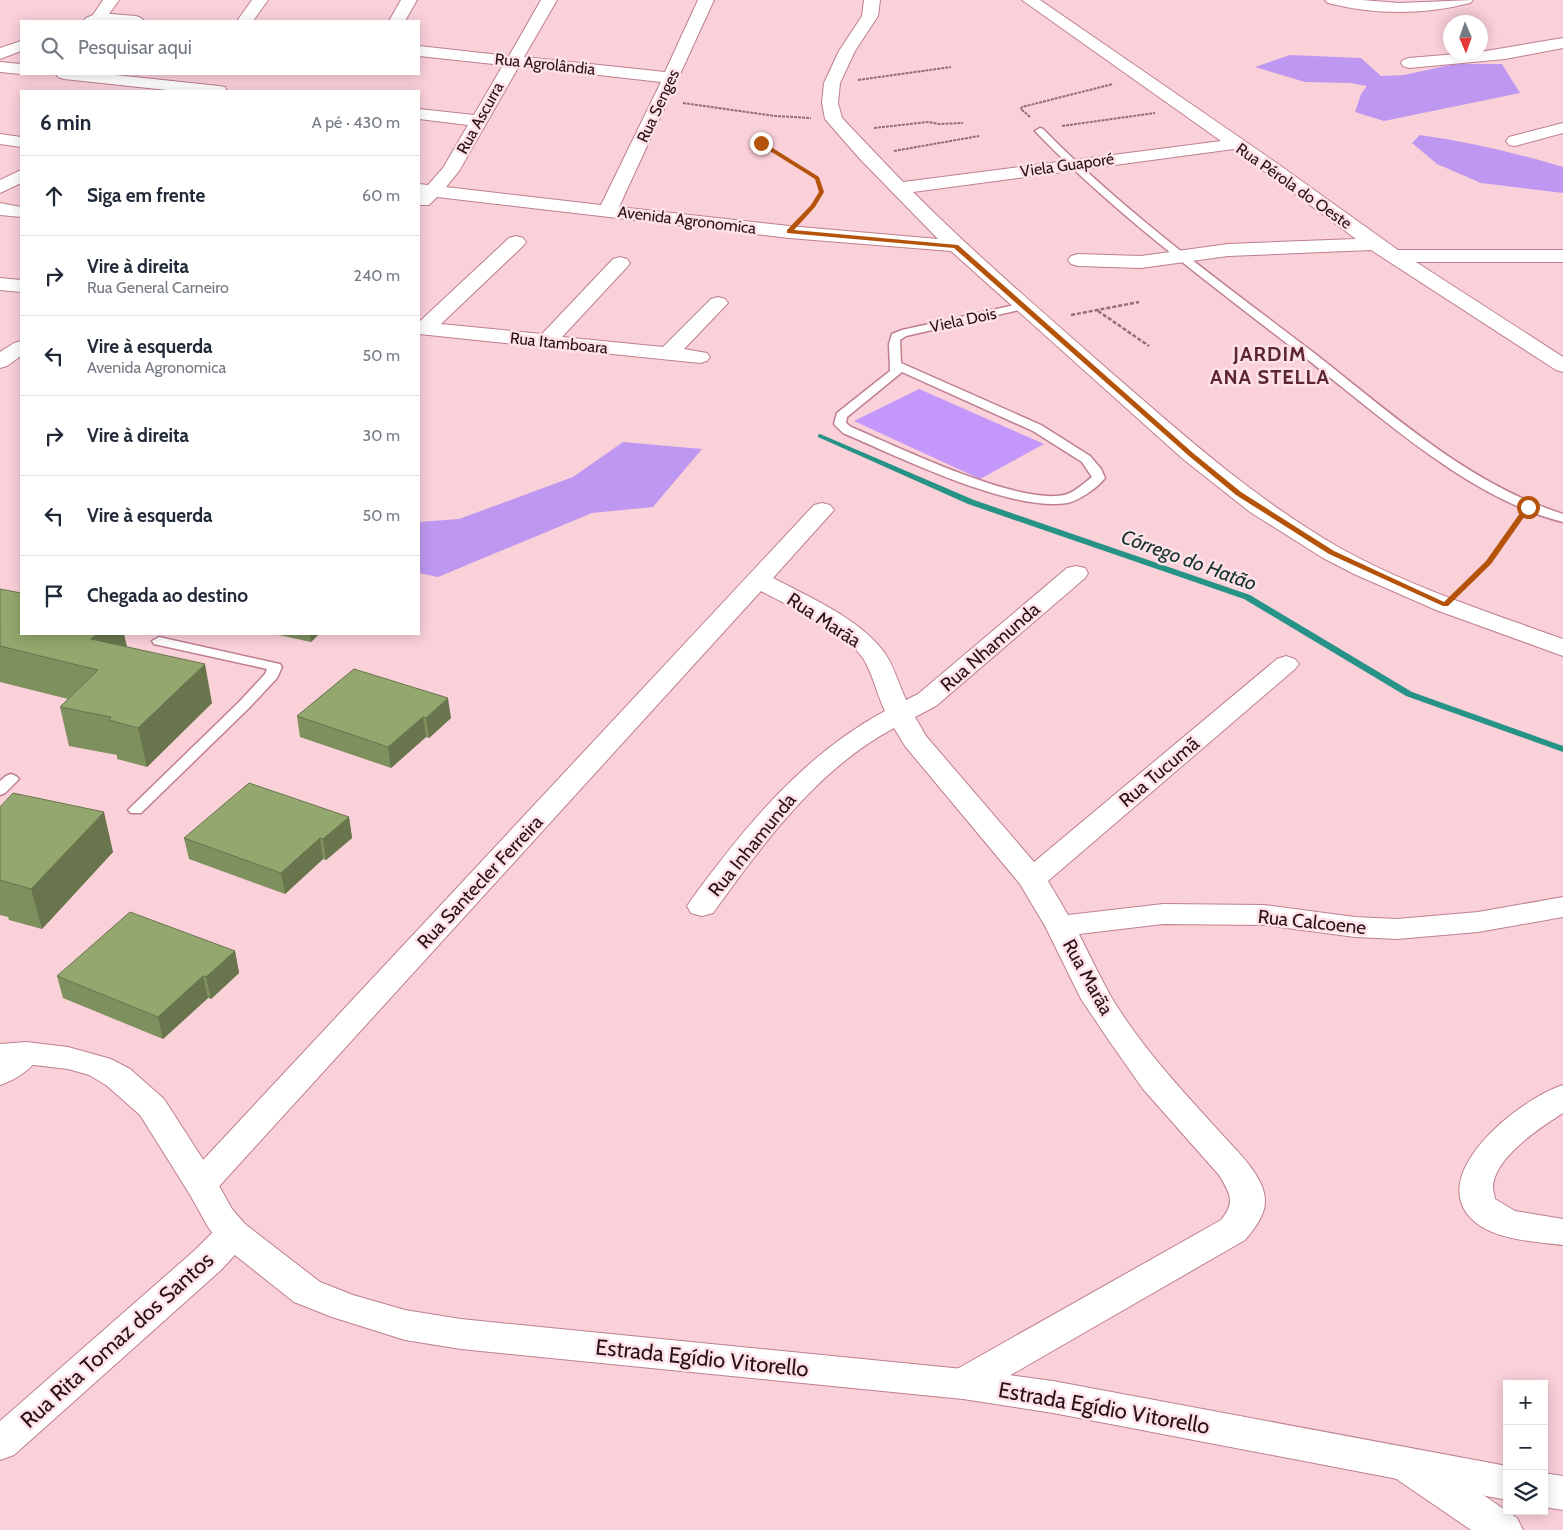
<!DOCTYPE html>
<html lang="pt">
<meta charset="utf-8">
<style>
body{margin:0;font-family:Cabin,sans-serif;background:#f6f6f7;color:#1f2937}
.controls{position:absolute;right:15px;bottom:15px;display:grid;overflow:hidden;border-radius:0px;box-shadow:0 2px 12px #0003}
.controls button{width:45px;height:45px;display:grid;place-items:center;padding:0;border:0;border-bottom:1px solid #e0e1e3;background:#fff;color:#1f2937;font:25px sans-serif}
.compass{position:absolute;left:1443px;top:15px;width:45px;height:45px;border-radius:50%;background:#fff;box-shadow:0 2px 12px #0003;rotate:178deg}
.stop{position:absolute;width:15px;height:15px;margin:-11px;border:4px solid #b45309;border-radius:50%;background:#fff}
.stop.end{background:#b45309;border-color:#fff;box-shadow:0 1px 5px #0008}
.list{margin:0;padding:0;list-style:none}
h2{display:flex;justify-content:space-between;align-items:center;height:65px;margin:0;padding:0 20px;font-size:21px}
h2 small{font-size:16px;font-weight:400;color:#747a83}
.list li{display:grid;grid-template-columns:32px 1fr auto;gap:15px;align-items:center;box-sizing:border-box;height:80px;padding:0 20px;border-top:1px solid #e0e1e3}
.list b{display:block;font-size:19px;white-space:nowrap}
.list p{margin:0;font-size:16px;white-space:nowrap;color:#747a83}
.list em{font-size:16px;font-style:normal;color:#747a83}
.icon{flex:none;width:28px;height:28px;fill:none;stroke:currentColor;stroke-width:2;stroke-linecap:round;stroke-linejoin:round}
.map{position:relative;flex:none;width:1563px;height:1530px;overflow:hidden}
.search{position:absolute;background:#fff;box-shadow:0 2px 12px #0003;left:20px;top:20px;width:400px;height:55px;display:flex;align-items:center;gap:12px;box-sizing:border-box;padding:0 18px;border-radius:0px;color:#747a83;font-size:19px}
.panel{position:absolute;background:#fff;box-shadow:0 2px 12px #0003;left:20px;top:90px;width:400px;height:545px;border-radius:0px}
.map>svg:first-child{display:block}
.green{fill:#c398fa}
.forest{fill:#be98f0}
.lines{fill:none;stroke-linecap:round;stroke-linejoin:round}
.stream{fill:#269386;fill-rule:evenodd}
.lane-casing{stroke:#bf7f8e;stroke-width:3}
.street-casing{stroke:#bf7f8e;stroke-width:2}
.secondary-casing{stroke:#bf7f8e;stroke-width:2}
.path-far2{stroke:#906f77;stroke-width:2;stroke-dasharray:3 1;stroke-linecap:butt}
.path-far1{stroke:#906f77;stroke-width:2.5;stroke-dasharray:4 2;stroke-linecap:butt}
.path{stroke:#906f77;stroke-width:3;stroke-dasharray:5 2.5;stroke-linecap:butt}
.lane{fill:#fff;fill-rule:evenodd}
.street{fill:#fff;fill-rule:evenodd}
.secondary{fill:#fff;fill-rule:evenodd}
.wall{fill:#7f905f}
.shaded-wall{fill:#68754d}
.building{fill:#94a76e;stroke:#68754d}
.route{fill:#b45309}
.labels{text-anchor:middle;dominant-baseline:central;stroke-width:5;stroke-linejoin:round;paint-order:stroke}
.far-street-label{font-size:16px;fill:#2a1219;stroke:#fee2e8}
.street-label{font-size:19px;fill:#2a1219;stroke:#fee2e8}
.far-district-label{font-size:20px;font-weight:bold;letter-spacing:1px;fill:#5c2536;stroke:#fee2e8}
.water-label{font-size:20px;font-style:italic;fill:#13322e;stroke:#fee2e8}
.near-street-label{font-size:22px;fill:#2a1219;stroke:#fee2e8}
</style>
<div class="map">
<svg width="1563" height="1530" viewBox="0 0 1563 1530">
<rect width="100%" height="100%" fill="#fad0d9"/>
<path class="green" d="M919,389L1044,444L980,479L854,421Z"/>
<path class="forest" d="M1290,55L1361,58L1381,76L1404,75L1454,64H1502L1520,93L1384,121L1355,112L1361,94L1367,86L1350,83L1305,82L1255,67Z
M1420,135C1469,142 1516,153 1563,167V193L1481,183L1437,164L1412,143Z
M623,442L702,449L653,507L592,513L438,577L419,573V522L459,519L573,477Z"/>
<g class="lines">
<path class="stream" d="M820,434L974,500L1250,595L1412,692L1563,746V752L1406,696L1244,599L968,504L818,437V435Z"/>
<g class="lane-casing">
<path id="lane" d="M1040,128L1043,129C1125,213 1221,282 1314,353C1391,413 1468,484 1563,514V522C1469,499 1379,415 1303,356C1212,285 1117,216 1037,133L1035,131Z
M1024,303L1029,306L1028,308L906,336L900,340L901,363L1041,425L1090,456L1101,469L1105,478C1098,487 1079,501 1067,503C1010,512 897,456 843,433L834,424L837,413L890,371L889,344L892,334L902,330ZM902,372L1033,431L1082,462L1092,477C1084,483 1074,493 1064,495C1017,505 898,447 851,427L846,423L847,417Z
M159,637L275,663L280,664L282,667L277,678L249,708L141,813H131L128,810L131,807L239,702L265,674L267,669L154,644L152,641Z
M11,774L16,776L19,779L5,793L0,795V781L6,776Z"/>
</g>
<g class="street-casing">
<path id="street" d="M252,0H268L253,21H237Z
M401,0H417L405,21H389Z
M541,0H557L524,57L665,72L698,0H714L619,207L789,226L938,239L860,159L825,119L822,103L824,83L839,51L862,16L864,0H880L878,16L855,51L840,83L838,103L842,118L903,182L1221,141L1022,0H1040L1278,164L1398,250H1563V262H1416L1563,357V372L1556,370L1371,250L1228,256L1141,268L1078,266L1071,264L1068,260L1071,256L1078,254L1141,256L1228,244L1356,239L1234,149L913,192C974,253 1040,310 1105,367C1181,433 1253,498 1340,548C1410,587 1488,612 1563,639V656L1436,610L1354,574L1323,558L1250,512L1183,459L951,251L789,238L437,197L429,205H419V184L428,185L443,168L468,125L419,119V109L474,115L503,65L419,56V46L509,56ZM519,66L661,82L601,205L446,187L459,171Z
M1325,0H1362L1399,3L1473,0L1470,3C1423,15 1375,15 1328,3Z
M99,13L136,16L141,18L144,21H94L91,18L94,15Z
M1563,38V48L1505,59L1409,68L1403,66L1401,63L1403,60L1409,58L1480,52Z
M0,62L21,64V74L0,72Z
M56,74H106L219,86L225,87L227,91H176L64,79L58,77Z
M1563,123V133L1515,146L1509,145L1506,141L1509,137Z
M0,134L21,137V147L0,144Z
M21,170V183L0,193V180Z
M0,203L21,207V217L0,215Z
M516,236L523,238L526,242L523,246L441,324L542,334L613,259L620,257L627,259L630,263L627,267L562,337L663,347L711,299L718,297L725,299L728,303L684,349L707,353L710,357L707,361L700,363L419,334V322L509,238Z
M0,278L21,280V292L0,290Z
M21,341V356L7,366L0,368V352L14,343Z
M822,503L830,505L834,510L773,578C809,597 863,620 886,655C895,669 899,685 906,700L918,694L1067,568L1076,566L1085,568L1088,573L1085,578L936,706L915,717L926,736L1034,862L1277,659L1286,656L1295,659L1299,664L1295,669L1048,881L1068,915L1163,904L1264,905L1355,917L1397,919L1478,912L1563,897V917L1478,932L1397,939L1355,937L1264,925L1163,924L1079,934C1089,954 1099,975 1110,995C1142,1049 1187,1096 1229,1142C1243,1157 1264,1179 1265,1199C1266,1215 1254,1229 1245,1240L976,1395L963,1399L950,1395L944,1384L950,1373L1221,1220C1236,1202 1230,1193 1219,1175L1143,1089L1110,1042L1081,999L1045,926L1020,884L905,746L894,728C817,769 763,844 713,913L702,916L691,913L687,906C697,891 708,877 719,863C765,803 818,747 885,711C877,695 873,674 863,658C845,632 789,606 761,591L213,1193L201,1197L189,1193L184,1184L189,1175L814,505Z
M26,1042L37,1045L42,1053C33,1068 16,1080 0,1085V1056L15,1045Z
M1563,1085V1113C1541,1127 1493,1158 1493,1188C1493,1191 1495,1196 1495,1199L1515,1211L1563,1219V1245C1537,1242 1496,1240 1475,1222C1421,1176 1521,1098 1563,1085Z
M233,1221L245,1224L251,1234L245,1244L221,1270L14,1455L0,1460V1421L195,1250L221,1224Z
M1409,1449L1423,1454L1517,1518L1523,1530H1471L1395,1478L1390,1466L1395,1454Z"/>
</g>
<g class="secondary-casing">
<path id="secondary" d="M103,0H119L104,21H83L86,18L93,15Z
M21,41V51L0,59V48Z
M26,1042L68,1047L111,1059L130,1069L164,1099L213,1175L232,1209L245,1224L320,1282L353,1295L405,1310L461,1319L963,1369L1053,1381L1507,1466V1500L1053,1413L963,1399L461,1349L405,1340L332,1317L294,1302L221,1244L208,1227L189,1193L140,1115L106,1085L89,1075L68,1069L26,1064L0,1066V1044Z
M1544,1473L1563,1476V1510L1544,1507Z"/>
</g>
<path class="path-far2" d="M858,80L951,67
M683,103L775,116L811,118
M1030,117L1021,109L1022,107L1113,84
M1062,126L1155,113
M874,128L928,122L939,124L963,123
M761,143L817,178L821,192L807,213
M894,151L979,136"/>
<path class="path-far1" d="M1098,311L1149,346
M1071,315L1139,302
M1468,583L1488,562L1517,522"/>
<path class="path" d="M1464,587L1469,582"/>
<use href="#lane" class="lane"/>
<use href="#street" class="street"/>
<use href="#secondary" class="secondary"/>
</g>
<path class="wall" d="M0,589L127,647L212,703L147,767L117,759V755L69,746L60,707L68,699L0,682Z
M274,634H319L311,642Z
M354,669L451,718L429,738L426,737L391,768L300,737L297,716Z
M0,807L113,852L42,929L9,920L8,917L0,915Z
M349,817L352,838L326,860L323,859L285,894L189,859L184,838Z
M235,951L239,973L211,999L208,998L163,1039L63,998L57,976Z"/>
<path class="shaded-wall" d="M97,634H124L128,651L91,639Z
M310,634H319L311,642Z
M205,664L212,703L147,767L138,728Z
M448,698L451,718L429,738L426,718Z
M423,717L426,737L391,768L388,747Z
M104,812L113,852L42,929L31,889Z
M349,817L352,838L326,860L323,839Z
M320,838L323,859L285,894L281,873Z
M235,951L239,973L211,999L206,977Z
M203,976L208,998L163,1039L158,1017Z"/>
<path class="building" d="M0,589L21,593V634H97L91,639L205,664L138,728L109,720L111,717L60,707L98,670L0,646Z
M354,669L448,698L426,718L423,717L388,747L297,716Z
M249,783L349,817L323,839L320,838L281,873L184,838Z
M13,793L104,812L31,889L0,880V807Z
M130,912L235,951L206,977L203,976L158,1017L57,976Z"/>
<path class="route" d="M759,142H763L819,177L824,192L815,207L794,230L958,245L1193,453L1241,492L1334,551L1444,602L1486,561L1525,506L1531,507L1491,564L1448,606H1443L1329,554L1236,495L1189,456L954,248L787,233V230L811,205L819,192L815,179L759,144Z"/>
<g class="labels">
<g class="far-street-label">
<text transform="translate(545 64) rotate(6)">Rua Agrolândia</text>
<text transform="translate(658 106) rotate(-65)">Rua Senges</text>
<text transform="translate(480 118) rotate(-61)">Rua Ascurra</text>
<text transform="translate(1067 165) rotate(-8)">Viela Guaporé</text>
<text transform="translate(1294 186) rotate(35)">Rua Pérola do Oeste</text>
<text transform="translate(687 220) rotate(7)">Avenida Agronomica</text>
<text transform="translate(963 320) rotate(-12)">Viela Dois</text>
<text transform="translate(559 343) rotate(6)">Rua Itamboara</text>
</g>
<g class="street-label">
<text transform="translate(824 620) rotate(33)">Rua Marãa</text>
<text transform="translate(990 647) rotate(-41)">Rua Nhamunda</text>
<text transform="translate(1159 772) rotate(-40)">Rua Tucumã</text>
<text transform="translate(752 845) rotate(-51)">Rua Inhamunda</text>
<text transform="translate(480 882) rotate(-47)">Rua Santecler Ferreira</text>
<text transform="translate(1312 922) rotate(6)">Rua Calcoene</text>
<text transform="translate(1088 977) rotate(61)">Rua Marãa</text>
</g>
<g class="far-district-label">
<text x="1270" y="354">JARDIM<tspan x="1270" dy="23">ANA STELLA</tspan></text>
</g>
<g class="water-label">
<text transform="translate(1189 560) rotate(20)">Córrego do Hatão</text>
</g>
<g class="near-street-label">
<text transform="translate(117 1340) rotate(-42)">Rua Rita Tomaz dos Santos</text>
<text transform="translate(702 1358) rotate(6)">Estrada Egídio Vitorello</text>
<text transform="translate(1104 1408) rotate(10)">Estrada Egídio Vitorello</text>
</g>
</g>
</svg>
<div class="controls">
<button>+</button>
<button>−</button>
<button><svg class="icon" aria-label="layers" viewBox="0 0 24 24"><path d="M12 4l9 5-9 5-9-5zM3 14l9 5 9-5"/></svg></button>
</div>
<svg class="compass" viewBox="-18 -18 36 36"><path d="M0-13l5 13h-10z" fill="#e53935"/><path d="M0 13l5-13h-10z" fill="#747a83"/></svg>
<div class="stop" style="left:1528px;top:507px"></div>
<div class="stop end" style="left:761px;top:143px"></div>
<div class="search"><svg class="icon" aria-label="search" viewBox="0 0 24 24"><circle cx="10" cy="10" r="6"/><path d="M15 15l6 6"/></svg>Pesquisar aqui</div>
<section class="panel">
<h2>6 min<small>A pé · 430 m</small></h2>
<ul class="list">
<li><svg class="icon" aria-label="ahead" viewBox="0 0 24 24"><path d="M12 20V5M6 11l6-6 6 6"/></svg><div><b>Siga em frente</b></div><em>60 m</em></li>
<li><svg class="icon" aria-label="right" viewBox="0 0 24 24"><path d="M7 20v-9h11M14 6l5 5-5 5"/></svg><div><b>Vire à direita</b><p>Rua General Carneiro</p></div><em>240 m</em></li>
<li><svg class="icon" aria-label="left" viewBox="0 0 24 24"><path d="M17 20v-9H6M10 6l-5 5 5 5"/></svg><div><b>Vire à esquerda</b><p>Avenida Agronomica</p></div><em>50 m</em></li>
<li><svg class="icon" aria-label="right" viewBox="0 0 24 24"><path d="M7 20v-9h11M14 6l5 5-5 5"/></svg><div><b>Vire à direita</b></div><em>30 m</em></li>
<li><svg class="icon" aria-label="left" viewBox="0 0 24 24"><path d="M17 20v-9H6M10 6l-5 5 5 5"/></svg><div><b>Vire à esquerda</b></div><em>50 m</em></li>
<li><svg class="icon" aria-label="arrive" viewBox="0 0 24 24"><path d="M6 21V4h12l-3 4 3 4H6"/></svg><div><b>Chegada ao destino</b></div></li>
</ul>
</section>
</div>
